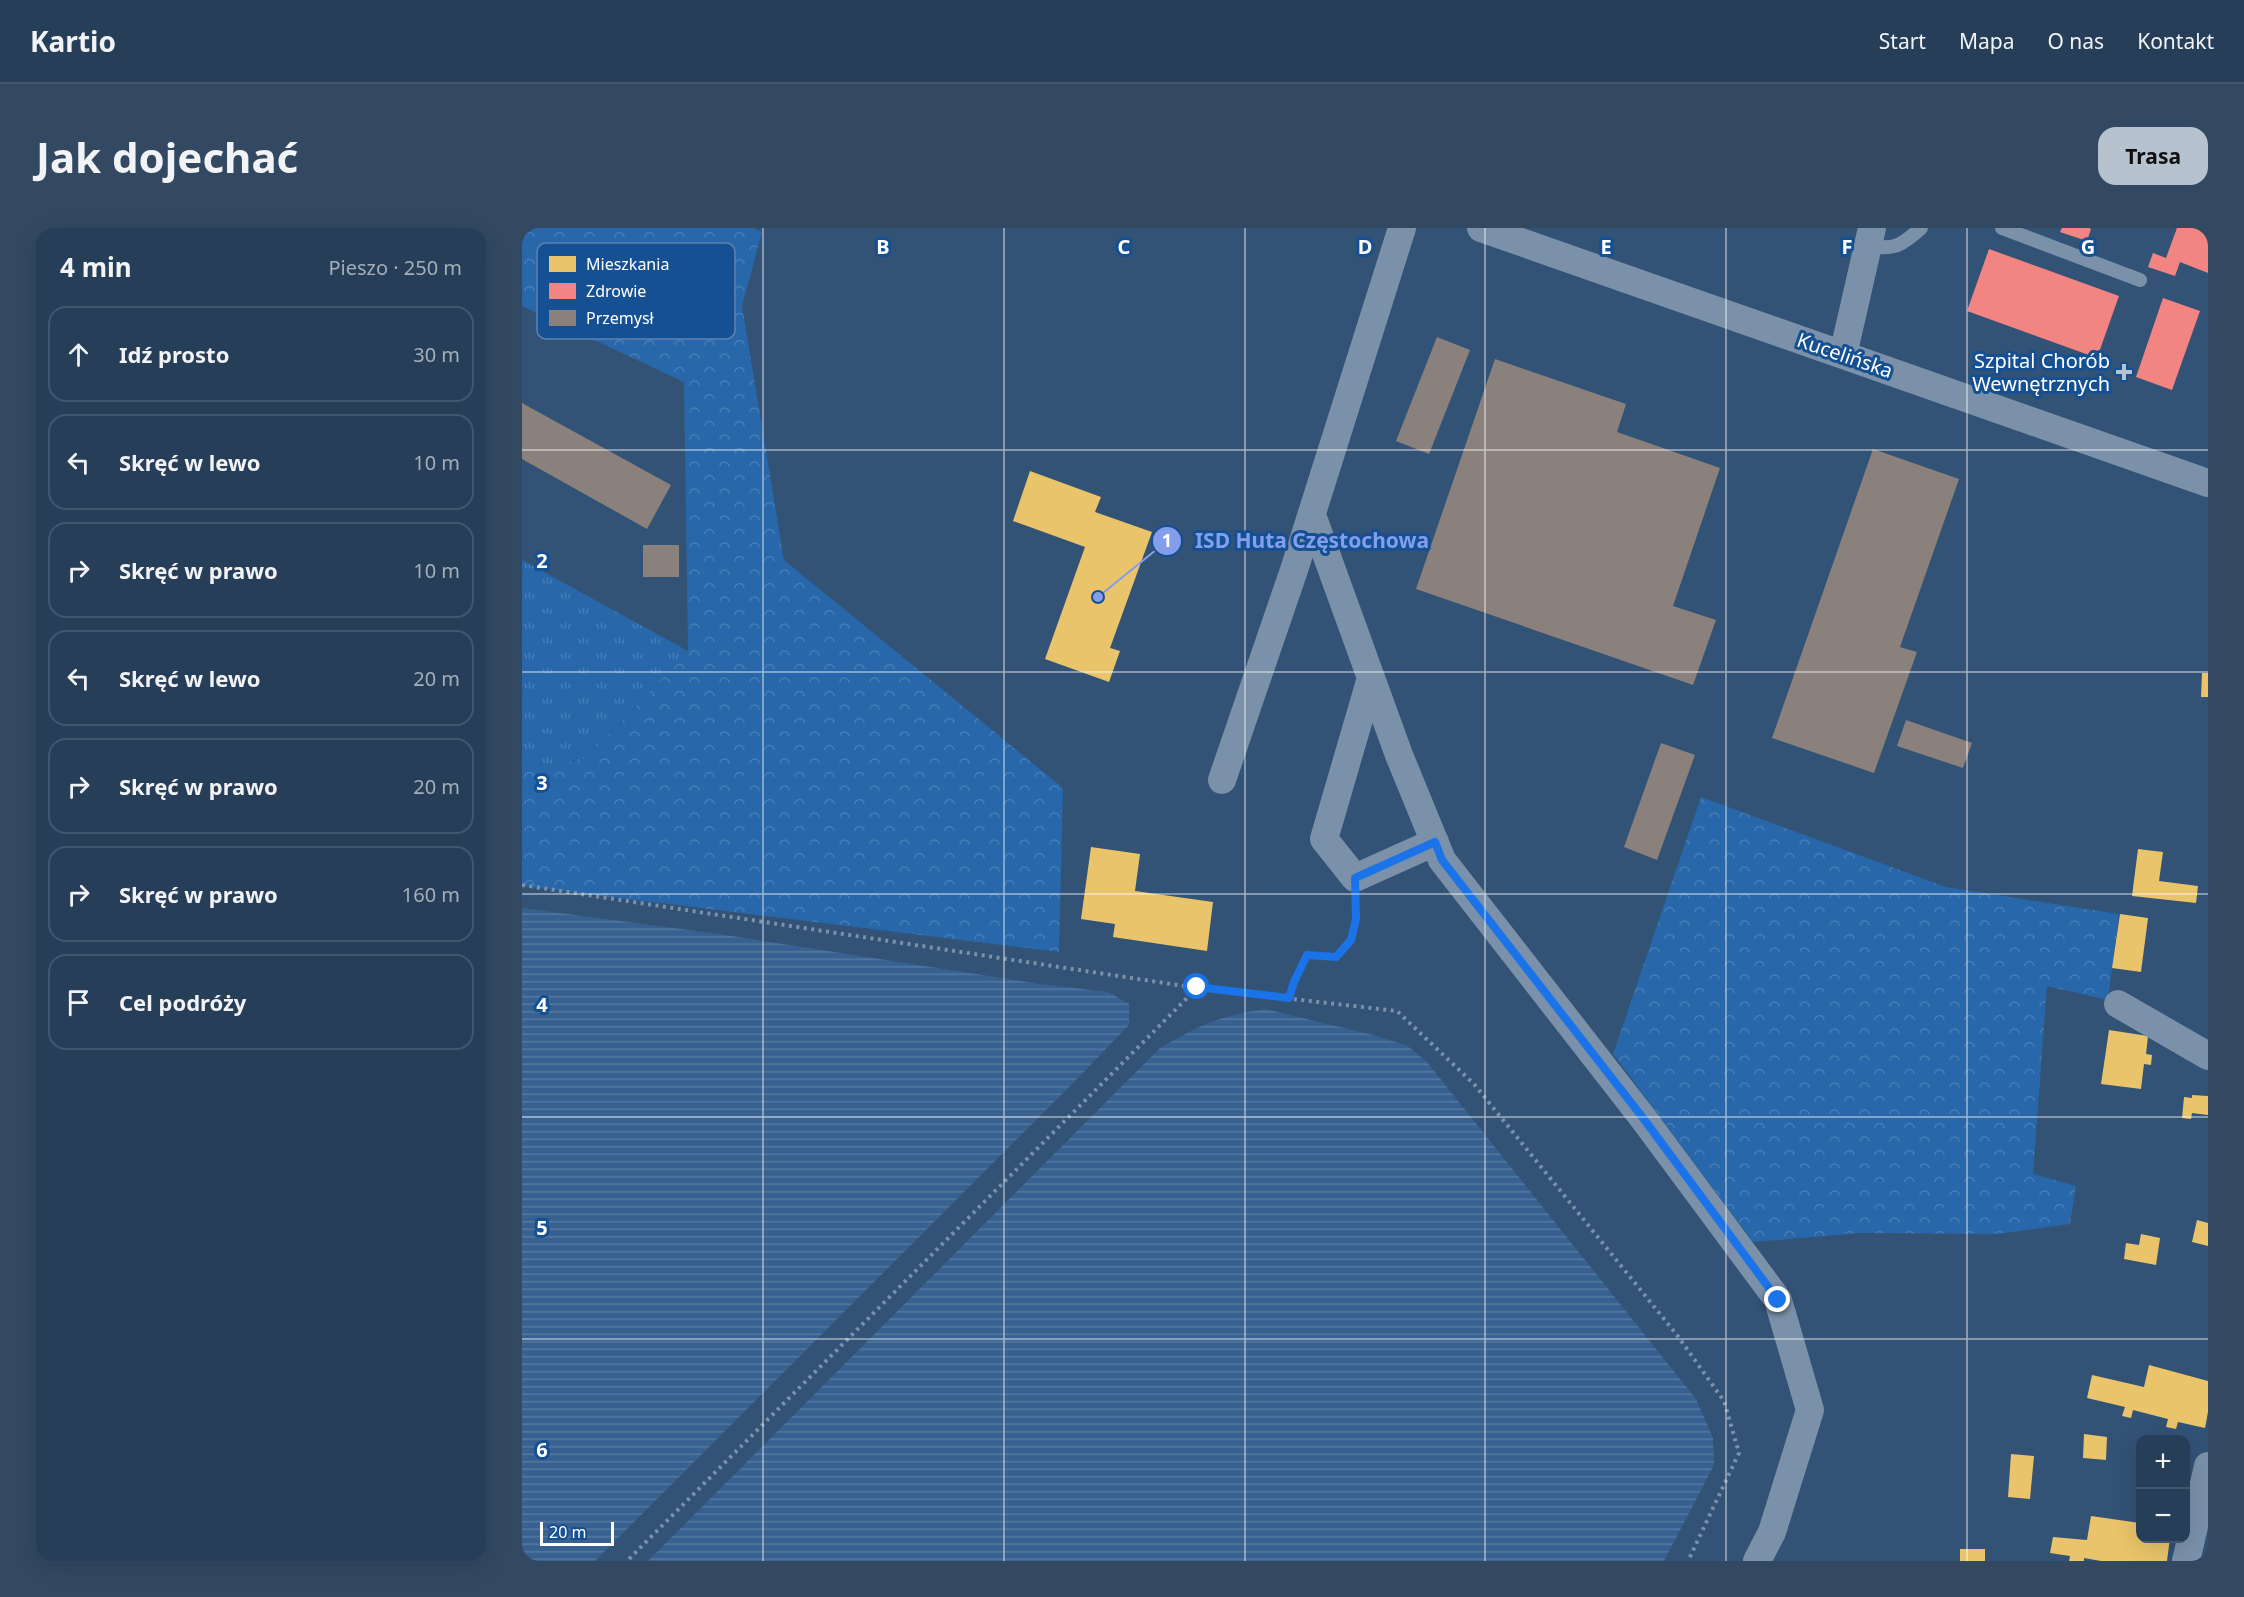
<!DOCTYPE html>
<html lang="pl">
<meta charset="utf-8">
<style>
body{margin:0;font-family:"Noto Sans",sans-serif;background:#324961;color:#f1f3f6}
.controls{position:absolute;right:18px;bottom:18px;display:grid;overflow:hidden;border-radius:12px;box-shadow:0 6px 24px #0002}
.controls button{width:54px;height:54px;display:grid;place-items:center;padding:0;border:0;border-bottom:2px solid #42576e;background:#263e58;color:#f1f3f6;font:30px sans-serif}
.scale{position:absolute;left:18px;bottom:15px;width:74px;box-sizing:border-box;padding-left:6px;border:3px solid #fff;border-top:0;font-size:16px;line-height:21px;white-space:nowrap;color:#fff;-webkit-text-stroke:4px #155093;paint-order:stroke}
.stop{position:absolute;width:18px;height:18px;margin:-14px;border:4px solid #1a73e8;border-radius:50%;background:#fff}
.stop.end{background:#1a73e8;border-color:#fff;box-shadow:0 2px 6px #0008}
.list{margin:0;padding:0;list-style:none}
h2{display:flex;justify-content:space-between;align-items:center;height:78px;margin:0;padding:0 24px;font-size:26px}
h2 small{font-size:20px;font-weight:400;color:#a4aeba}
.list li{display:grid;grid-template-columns:39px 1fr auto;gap:18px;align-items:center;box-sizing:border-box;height:96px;margin:0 12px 12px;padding:0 12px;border:2px solid #42576e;border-radius:18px}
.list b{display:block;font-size:22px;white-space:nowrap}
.list em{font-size:20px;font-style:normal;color:#a4aeba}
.icon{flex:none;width:33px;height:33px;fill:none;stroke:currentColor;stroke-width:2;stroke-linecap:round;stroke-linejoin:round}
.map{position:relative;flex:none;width:1686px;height:1333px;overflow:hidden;border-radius:18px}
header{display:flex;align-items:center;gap:36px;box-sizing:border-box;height:84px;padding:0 30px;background:#263e58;border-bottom:2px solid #42576e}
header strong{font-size:28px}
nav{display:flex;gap:33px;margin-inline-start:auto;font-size:21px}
.intro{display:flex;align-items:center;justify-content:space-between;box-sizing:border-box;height:144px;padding:0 36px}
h1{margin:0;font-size:42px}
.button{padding:15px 27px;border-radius:18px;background:#b7c2cf;color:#111;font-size:21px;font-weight:700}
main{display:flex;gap:36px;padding:0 36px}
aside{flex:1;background:#263e58;border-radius:18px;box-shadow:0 6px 24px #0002}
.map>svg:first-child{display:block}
.grass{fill:url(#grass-tufts)}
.forest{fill:url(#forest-crowns)}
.water{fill:url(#water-rules)}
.homes{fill:#e9c46a}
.health{fill:#f28482}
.industry{fill:#8a817c}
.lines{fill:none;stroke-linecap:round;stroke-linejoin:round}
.path{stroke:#7a91a9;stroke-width:4;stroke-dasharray:3 4.5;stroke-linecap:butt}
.lane{stroke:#7a91a9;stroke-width:14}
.street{stroke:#7a91a9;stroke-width:28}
.route{stroke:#1a73e8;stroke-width:8}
.grid{fill:none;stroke:#fff;stroke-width:1.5;stroke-opacity:0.55}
.poi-dot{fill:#b7c2cf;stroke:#155093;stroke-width:2}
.labels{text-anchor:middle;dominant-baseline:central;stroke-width:6;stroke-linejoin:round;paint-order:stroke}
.street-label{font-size:20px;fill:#fff;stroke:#155093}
.poi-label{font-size:20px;fill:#fff;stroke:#155093;text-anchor:end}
.key{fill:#155093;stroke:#5b84b3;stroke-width:1.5}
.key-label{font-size:16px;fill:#fff}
.grid-label{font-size:20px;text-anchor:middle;font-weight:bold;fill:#fff;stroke:#155093;stroke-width:6;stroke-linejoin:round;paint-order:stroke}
.leader{fill:none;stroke:#839eea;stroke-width:2}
.callout-dot{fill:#839eea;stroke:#155093;stroke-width:2}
.mark-label{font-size:18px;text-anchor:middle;font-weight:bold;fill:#fff}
.callout-label{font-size:21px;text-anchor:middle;font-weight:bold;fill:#839eea;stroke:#155093;stroke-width:6;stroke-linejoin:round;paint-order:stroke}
</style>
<header>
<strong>Kartio</strong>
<nav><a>Start</a><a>Mapa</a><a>O nas</a><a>Kontakt</a></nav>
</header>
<div class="intro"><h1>Jak dojechać</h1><a class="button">Trasa</a></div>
<main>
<aside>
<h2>4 min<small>Pieszo · 250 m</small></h2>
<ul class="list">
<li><svg class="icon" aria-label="ahead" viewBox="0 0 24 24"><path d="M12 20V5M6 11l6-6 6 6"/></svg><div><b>Idź prosto</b></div><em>30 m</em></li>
<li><svg class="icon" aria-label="left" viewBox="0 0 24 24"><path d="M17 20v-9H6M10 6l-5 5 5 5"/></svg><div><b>Skręć w lewo</b></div><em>10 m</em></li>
<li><svg class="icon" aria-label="right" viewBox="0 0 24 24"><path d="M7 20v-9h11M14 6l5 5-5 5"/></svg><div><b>Skręć w prawo</b></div><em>10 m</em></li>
<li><svg class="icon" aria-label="left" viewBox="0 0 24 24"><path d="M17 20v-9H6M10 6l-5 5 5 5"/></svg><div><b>Skręć w lewo</b></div><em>20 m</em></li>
<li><svg class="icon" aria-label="right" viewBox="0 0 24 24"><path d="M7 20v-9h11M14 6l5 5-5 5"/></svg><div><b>Skręć w prawo</b></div><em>20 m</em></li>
<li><svg class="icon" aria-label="right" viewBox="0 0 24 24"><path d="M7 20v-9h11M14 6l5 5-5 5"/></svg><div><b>Skręć w prawo</b></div><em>160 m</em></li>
<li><svg class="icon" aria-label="arrive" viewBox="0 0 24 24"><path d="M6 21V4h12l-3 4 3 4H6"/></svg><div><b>Cel podróży</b></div></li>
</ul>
</aside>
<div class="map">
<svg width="1686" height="1333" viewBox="0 0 1686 1333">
<defs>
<pattern id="grass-tufts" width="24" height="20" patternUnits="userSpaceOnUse" patternTransform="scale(1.5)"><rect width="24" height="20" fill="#2867a9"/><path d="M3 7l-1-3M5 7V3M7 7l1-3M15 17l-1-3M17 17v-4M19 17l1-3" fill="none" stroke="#487eb6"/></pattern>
<pattern id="forest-crowns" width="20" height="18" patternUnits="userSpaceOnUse" patternTransform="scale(1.5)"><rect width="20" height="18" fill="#2867a9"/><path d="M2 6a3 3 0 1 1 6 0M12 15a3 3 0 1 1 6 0" fill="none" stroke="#487eb6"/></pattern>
<pattern id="water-rules" width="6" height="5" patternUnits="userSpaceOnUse" patternTransform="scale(1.5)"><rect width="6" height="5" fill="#376190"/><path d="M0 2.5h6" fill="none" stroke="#5579a1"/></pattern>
</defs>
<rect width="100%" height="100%" fill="#325276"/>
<path class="grass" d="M0,332L166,423L64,531L0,540Z"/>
<path class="forest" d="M0,0H232L240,4L220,78L262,332L541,560L537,724L0,658V540L64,531L166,423L162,154L0,78Z
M1179,569L1424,659L1597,686L1586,772L1525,758L1511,946L1554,958L1548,996L1475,1006L1338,1005L1231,1014L1091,826Z"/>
<path class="water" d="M0,680L197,706L518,756L586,764L607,776V797L552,854L73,1333H0Z
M743,781L851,807L886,818L905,834L1174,1171L1191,1210L1192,1237L1142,1333H126L638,820C678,797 697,788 743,781Z"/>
<path class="homes" d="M508,243L579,269L573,284L630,304L588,420L598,423L587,454L523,431L563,319L491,293Z
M1680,445H1686V469H1679Z
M569,619L618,626L613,663L691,674L685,723L591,709L593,696L559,691Z
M1616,621L1641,624L1637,653L1676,658L1674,675L1610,668Z
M1598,686L1626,690L1619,744L1590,740Z
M1587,802L1626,808L1624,826L1630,827L1629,837L1622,836L1619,861L1579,856Z
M1670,867L1686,868V887L1670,885L1669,891L1660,890L1662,869L1670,870Z
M1675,992L1686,995V1018L1670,1014Z
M1619,1006L1638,1010L1634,1037L1602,1031L1604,1015L1617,1017Z
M1627,1137L1686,1153V1184L1683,1200L1656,1194L1654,1201L1644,1199L1646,1191L1611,1182L1609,1190L1600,1188L1603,1179L1565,1170L1570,1147L1622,1159Z
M1562,1206L1585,1209L1584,1232L1561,1230Z
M1489,1226L1512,1228L1508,1271L1486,1269Z
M1569,1288L1618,1295V1310H1648L1645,1333H1579L1562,1330V1333H1547L1548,1328L1528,1325L1531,1309L1565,1312Z
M1438,1321H1463V1333H1438Z"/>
<path class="health" d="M1540,0H1567L1569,1L1565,13L1538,4Z
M1655,0H1686V45L1658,34L1653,48L1626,39L1631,25L1644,30Z
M1467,21L1597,68L1575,130L1445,83Z
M1641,70L1678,83L1650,162L1614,149Z"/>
<path class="industry" d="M915,109L948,122L907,226L874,213Z
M973,131L1104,176L1095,204L1198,240L1151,378L1194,392L1171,457L894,361Z
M0,175L149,257L125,301L0,231Z
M1351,221L1437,251L1378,419L1395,424L1352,545L1250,510Z
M121,317H157V349H121Z
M1384,492L1450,515L1441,540L1375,518Z
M1139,515L1173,527L1135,632L1102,619Z"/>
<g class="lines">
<path class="path" d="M0,657L675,760L105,1333
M675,760L875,783L952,856L1155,1107L1202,1173L1217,1225L1166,1333
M767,770L772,754L785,727L814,729C831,710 835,701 834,675"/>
<path class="lane" d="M1480,0L1618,52
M1346,18C1373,22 1379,18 1399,0"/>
<path class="street" d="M959,0L1686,255
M1321,127L1350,0
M790,287L877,527L920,632L1121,890L1256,1072L1288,1182L1250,1304L1235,1333
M849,450L802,611L833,650L913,614
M700,552L772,342L880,0
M1596,776L1686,828
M1664,1333L1686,1238"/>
</g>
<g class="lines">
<path class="route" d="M675,759L767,770L772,754L785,727L814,729L829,712L834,691L833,650L913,614L920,632L1121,890L1256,1072"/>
</g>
<path class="grid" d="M241,0V1333M482,0V1333M723,0V1333M963,0V1333M1204,0V1333M1445,0V1333M0,222H1686M0,444H1686M0,666H1686M0,889H1686M0,1111H1686"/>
<path class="poi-dot" d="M1599 135h6v6h6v6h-6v6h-6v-6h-6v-6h6z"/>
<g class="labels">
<g class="street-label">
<text transform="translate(1323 127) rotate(19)">Kucelińska</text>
</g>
<g class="poi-label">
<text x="1588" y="132">Szpital Chorób<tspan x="1588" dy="23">Wewnętrznych</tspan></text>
</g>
</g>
<rect x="15" y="15" width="198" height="96" rx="9" class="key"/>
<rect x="27" y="28" width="27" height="16" fill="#e9c46a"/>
<rect x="27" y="55" width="27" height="16" fill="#f28482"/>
<rect x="27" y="82" width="27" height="16" fill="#8a817c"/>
<g class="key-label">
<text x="64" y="42">Mieszkania</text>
<text x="64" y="69">Zdrowie</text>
<text x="64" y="96">Przemysł</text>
</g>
<g class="grid-label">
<text x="361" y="26">B</text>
<text x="602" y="26">C</text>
<text x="843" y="26">D</text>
<text x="1084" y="26">E</text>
<text x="1325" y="26">F</text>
<text x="1566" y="26">G</text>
<text x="20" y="340">2</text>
<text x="20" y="562">3</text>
<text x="20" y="784">4</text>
<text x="20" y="1007">5</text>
<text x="20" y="1229">6</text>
</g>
<path class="leader" d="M576 369L645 313"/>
<g class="callout-dot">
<circle cx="576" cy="369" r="6"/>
<circle cx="645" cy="313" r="15"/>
</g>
<g class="mark-label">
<text x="645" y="319">1</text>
</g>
<g class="callout-label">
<text x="790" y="320">ISD Huta Częstochowa</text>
</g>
</svg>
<div class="controls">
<button>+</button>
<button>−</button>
</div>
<div class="scale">20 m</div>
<div class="stop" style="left:675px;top:759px"></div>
<div class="stop end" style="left:1256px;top:1072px"></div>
</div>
</main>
